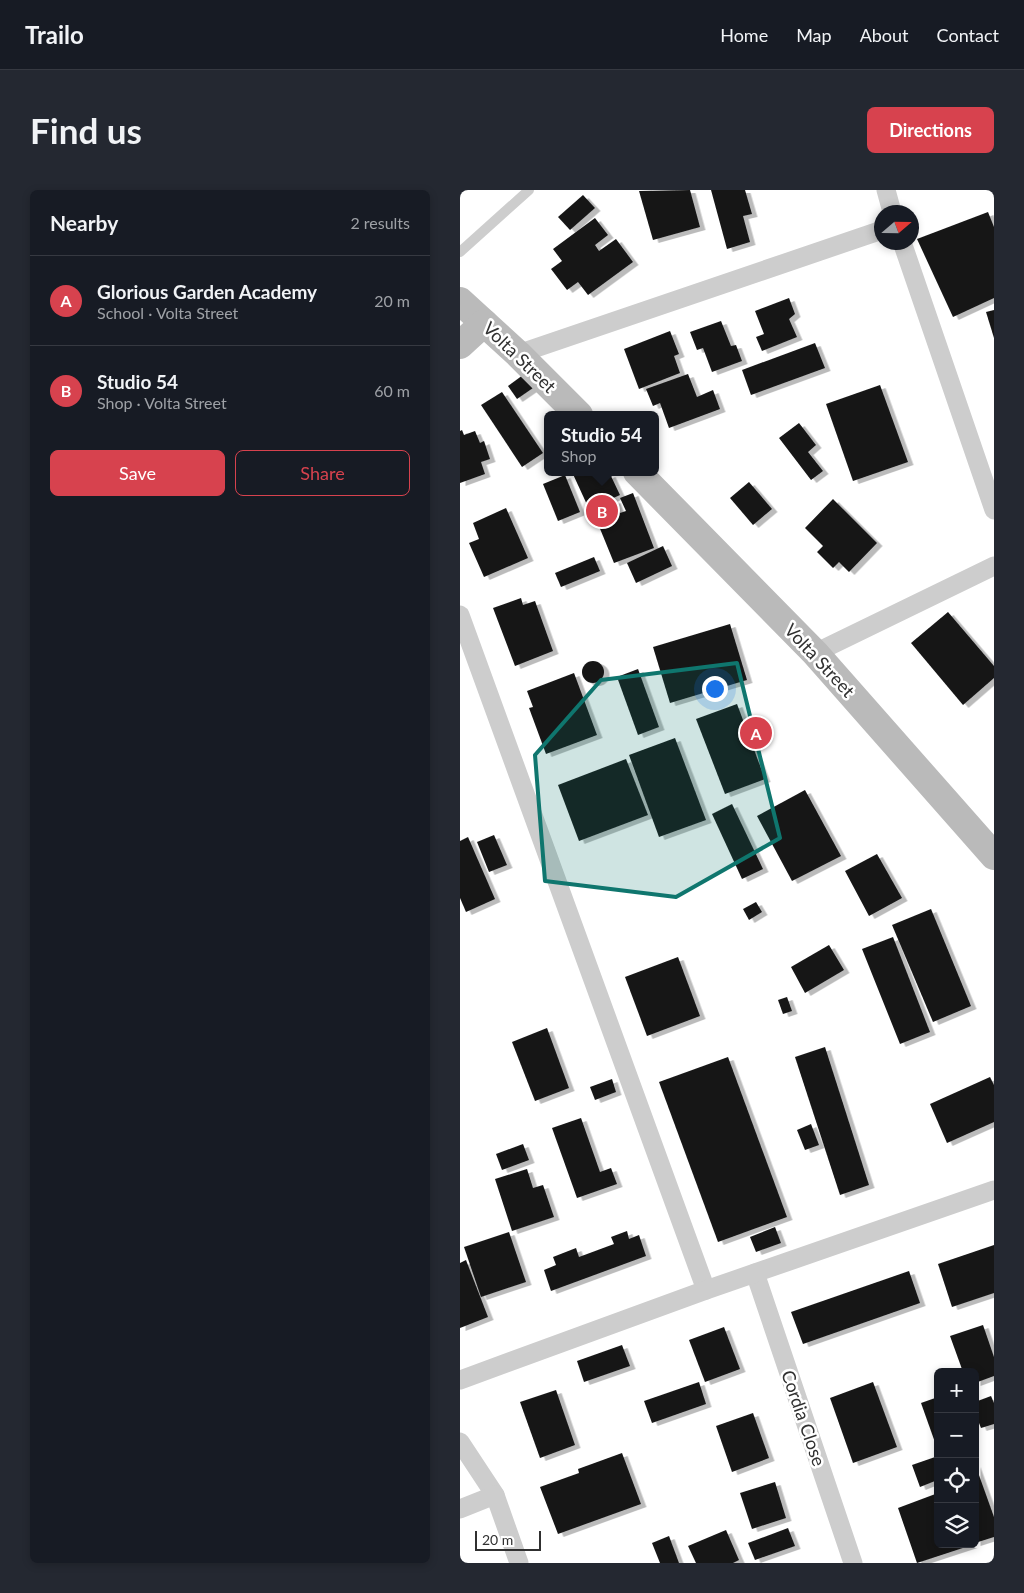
<!DOCTYPE html>
<html lang="en">
<head>
<meta charset="utf-8">
<style>
  body { margin:0; font-family:Lato,sans-serif; background:#242831; color:#f1f3f6 }
  .controls { position:absolute; right:15px; bottom:15px; display:grid; overflow:hidden; border-radius:8px; box-shadow:0 2px 8px #0003 }
  .controls button { width:45px; height:45px; display:grid; place-items:center; padding:0; border:0; border-bottom:1px solid #363941; background:#171b24; color:#f1f3f6; font:25px sans-serif }
  .compass { position:absolute; left:414px; top:15px; width:45px; height:45px; border-radius:50%; background:#171b24; box-shadow:0 2px 8px #0003; rotate:70deg }
  .scale { position:absolute; left:15px; bottom:12px; width:66px; box-sizing:border-box; padding-left:5px; border:2px solid #303030; border-top:0; font-size:14px; line-height:18px; white-space:nowrap; color:#303030; -webkit-text-stroke:4px #fff; paint-order:stroke }
  .you { position:absolute; left:254px; top:498px; width:18px; height:18px; margin:-12px; border:4px solid #fff; border-radius:50%; background:#1a73e8; box-shadow:0 0 0 8px #1a73e833 }
  .badge { display:grid; place-items:center; width:32px; height:32px; border-radius:50%; background:#d7424e; color:#fff; font-size:16px; font-weight:700 }
  .pin { position:absolute; translate:-50% -50%; border:2px solid #fff; box-shadow:0 1px 5px #0006 }
  .popup { position:absolute; left:84px; top:221px; width:115px; height:65px; box-sizing:border-box; display:grid; place-content:center; border-radius:8px; background:#171b24; filter:drop-shadow(0 1px 4px #0005); font-size:16px; white-space:nowrap; color:#9ea1a6 }
  .popup b { font-size:19px; color:#f1f3f6 }
  .popup::after { content:''; position:absolute; left:50%; top:100%; margin-left:-10px; border:10px solid transparent; border-top-color:#171b24 }
  .list { margin:0; padding:0; list-style:none }
  h2 { display:flex; justify-content:space-between; align-items:center; height:65px; margin:0; padding:0 20px; font-size:21px }
  h2 small { font-size:16px; font-weight:400; color:#9ea1a6 }
  .list li { display:grid; grid-template-columns:32px 1fr auto; gap:15px; align-items:center; box-sizing:border-box; height:90px; padding:0 20px; border-top:1px solid #363941 }
  .list b { display:block; font-size:19px; white-space:nowrap }
  .list p { margin:0; font-size:16px; white-space:nowrap; color:#9ea1a6 }
  .list em { font-size:16px; font-style:normal; color:#9ea1a6 }
  .actions { display:flex; gap:10px; padding:15px 20px }
  .actions a { flex:1; padding:11px 0; border:1px solid #d7424e; border-radius:8px; text-align:center; font-size:18px; color:#d7424e }
  .actions .main { background:#d7424e; color:#fff }
  .icon { flex:none; width:28px; height:28px; fill:none; stroke:currentColor; stroke-width:2; stroke-linecap:round; stroke-linejoin:round }
  .map { position:relative; flex:none; width:534px; height:1373px; overflow:hidden; border-radius:8px }
  header { display:flex; align-items:center; gap:30px; box-sizing:border-box; height:70px; padding:0 25px; background:#171b24; border-bottom:1px solid #363941 }
  header strong { font-size:24px }
  nav { display:flex; gap:28px; margin-inline-start:auto; font-size:18px }
  .intro { display:flex; align-items:center; justify-content:space-between; box-sizing:border-box; height:120px; padding:0 30px }
  h1 { margin:0; font-size:35px }
  .button { padding:12px 22px; border-radius:8px; background:#d7424e; color:#fff; font-size:18px; font-weight:700 }
  main { display:flex; gap:30px; padding:0 30px }
  aside { flex:1; background:#171b24; border-radius:8px; box-shadow:0 2px 8px #0003 }
  .map>svg:first-child { display:block }
  .building { fill:#171717; filter:url(#shadow) }
  .lines { fill:none; stroke-linecap:round; stroke-linejoin:round }
  .lane { stroke:#cdcdcd; stroke-width:10 }
  .street { stroke:#cdcdcd; stroke-width:19 }
  .secondary { stroke:#bababa; stroke-width:28 }
  .marked { fill:#0f766e; fill-opacity:0.2; stroke:#0f766e; stroke-width:4; stroke-linejoin:round }
  .labels { text-anchor:middle; dominant-baseline:central; stroke-width:5; stroke-linejoin:round; paint-order:stroke }
  .street-label { font-size:18px; fill:#303030; stroke:#fff }
</style>
</head>
<body>
<header>
<strong>Trailo</strong>
<nav><a>Home</a><a>Map</a><a>About</a><a>Contact</a></nav>
</header>
<div class="intro"><h1>Find us</h1><a class="button">Directions</a></div>
<main>
<aside>
<h2>Nearby<small>2 results</small></h2>
<ul class="list">
<li><span class="badge">A</span><div><b>Glorious Garden Academy</b><p>School · Volta Street</p></div><em>20 m</em></li>
<li><span class="badge">B</span><div><b>Studio 54</b><p>Shop · Volta Street</p></div><em>60 m</em></li>
</ul>
<div class="actions"><a class="main">Save</a><a>Share</a></div>
</aside>
<div class="map">
<svg width="534" height="1373" viewBox="0 0 534 1373">
  <defs>
    <filter id="shadow"><feDropShadow dx="5.5" dy="3" stdDeviation="0" flood-color="#0004"/></filter>
  </defs>
  <rect width="100%" height="100%" fill="#fff"/>
  <!-- building -->
  <g class="building">
    <path d="M230 0 240 37 193 50 179 1Z"/>
    <path d="M251 0H285L292 24 283 26 290 52 267 59Z"/>
    <path d="M123 5 135 18 110 40 98 27Z"/>
    <path d="M528 22 534 37V108L493 127 457 49Z"/>
    <path d="M135 28 148 45 135 55 139 61 156 49 173 72 128 105 118 92 107 100 91 79 102 71 93 59Z"/>
    <path d="M329 108 335 124 329 129 337 147 302 161 296 147 304 144 295 121Z"/>
    <path d="M534 120V148L526 122Z"/>
    <path d="M261 131 271 156 276 155 282 171 252 182 243 158 237 160 230 142Z"/>
    <path d="M210 141 219 164 214 166 220 183 179 199 164 159Z"/>
    <path d="M355 153 365 178 291 205 282 180Z"/>
    <path d="M228 184 237 207 253 200 260 219 209 238 200 213 193 216 186 199Z"/>
    <path d="M63 185 73 198 57 209 48 196Z"/>
    <path d="M420 195 448 272 393 291 366 214Z"/>
    <path d="M42 202 83 263 62 277 21 215Z"/>
    <path d="M339 233 356 255 348 262 363 281 351 290 319 248Z"/>
    <path d="M2 240 4 245 15 241 20 253 24 251 30 269 21 272 25 284 0 293V241Z"/>
    <path d="M112 282H141L144 287 150 284 160 305 129 319Z"/>
    <path d="M105 285 120 322 98 331 83 294Z"/>
    <path d="M289 292 312 319 293 335 270 308Z"/>
    <path d="M173 303 194 358 154 373 132 319 155 310 160 323 166 321 160 308Z"/>
    <path d="M373 309 417 353 389 382 379 372 373 378 357 362 363 356 345 338Z"/>
    <path d="M46 318 68 368 24 387 9 353 19 349 13 333Z"/>
    <path d="M203 356 212 376 176 393 167 373Z"/>
    <path d="M134 367 140 381 101 397 95 383Z"/>
    <path d="M61 408 63 415 75 411 93 461 55 476 33 418Z"/>
    <path d="M488 422 534 476V488L503 515 451 453Z"/>
    <path d="M270 434 287 490 210 513 193 457Z"/>
    <circle cx="133" cy="482" r="11"/>
    <path d="M178 479 199 537 178 545 157 487Z"/>
    <path d="M114 483 137 545 86 564 69 518 73 517 67 501Z"/>
    <path d="M277 514 305 589 265 604 236 529Z"/>
    <path d="M215 548 246 630 199 647 169 565Z"/>
    <path d="M166 569 188 625 119 651 98 595Z"/>
    <path d="M345 600 381 666 332 691 297 626Z"/>
    <path d="M272 614 303 679 282 689 252 624Z"/>
    <path d="M34 645 47 675 29 682 17 652Z"/>
    <path d="M8 647 35 709 6 722 0 708V651Z"/>
    <path d="M417 664 442 708 409 726 385 681Z"/>
    <path d="M296 712 302 722 289 730 283 719Z"/>
    <path d="M471 719 511 816 473 832 432 735Z"/>
    <path d="M433 747 470 842 440 854 402 759Z"/>
    <path d="M369 755 384 780 345 803 331 777Z"/>
    <path d="M218 767 240 826 187 846 165 787Z"/>
    <path d="M327 807 332 821 323 824 318 810Z"/>
    <path d="M87 838 109 898 75 911 52 852Z"/>
    <path d="M365 857 409 995 380 1005 335 867Z"/>
    <path d="M268 867 327 1027 258 1052 199 892Z"/>
    <path d="M530 887 534 895V932L487 953 470 914Z"/>
    <path d="M152 889 156 902 135 910 130 897Z"/>
    <path d="M121 928 140 982 151 978 157 994 117 1008 92 938Z"/>
    <path d="M351 934 359 955 345 960 337 940Z"/>
    <path d="M63 954 69 970 42 980 36 964Z"/>
    <path d="M67 979 73 998 83 995 94 1027 52 1041 35 989Z"/>
    <path d="M315 1037 321 1053 296 1062 290 1047Z"/>
    <path d="M167 1041 169 1049 179 1045 186 1066 91 1101 84 1080 96 1075 93 1067 116 1058 119 1067 154 1054 151 1047Z"/>
    <path d="M49 1042 66 1092 21 1107 4 1057Z"/>
    <path d="M534 1055V1103L492 1117 478 1074Z"/>
    <path d="M6 1070 28 1127 0 1138V1073Z"/>
    <path d="M449 1081 460 1113 343 1154 331 1122Z"/>
    <path d="M523 1135 534 1167V1186L515 1193V1182H503L490 1146Z"/>
    <path d="M264 1137 280 1179 245 1192 229 1150Z"/>
    <path d="M162 1155 170 1176 124 1192 117 1171Z"/>
    <path d="M239 1192 246 1214 192 1233 184 1211Z"/>
    <path d="M413 1192 437 1257 393 1273 370 1208Z"/>
    <path d="M96 1200 115 1255 80 1268 60 1212Z"/>
    <path d="M531 1206 534 1213V1234L521 1238 515 1223V1212Z"/>
    <path d="M478 1207V1258H477L461 1213Z"/>
    <path d="M293 1223 309 1268 272 1282 256 1236Z"/>
    <path d="M162 1263 181 1314 98 1344 80 1297 119 1283 118 1279Z"/>
    <path d="M478 1266V1299L475 1291 460 1297 452 1275Z"/>
    <path d="M515 1274 534 1327V1347L515 1353Z"/>
    <path d="M315 1292 326 1328 292 1339 280 1303Z"/>
    <path d="M478 1303V1354L512 1355 457 1373 438 1318Z"/>
    <path d="M328 1338 335 1356 295 1370 288 1353Z"/>
    <path d="M266 1340 279 1370 273 1373H236L228 1356Z"/>
    <path d="M209 1346 219 1373H200L192 1353Z"/>
  </g>
  <g class="lines">
    <!-- lane -->
    <path class="lane" d="M0 62 69 0"/>
    <!-- street -->
    <g class="street">
      <path d="M426 0 432 22"/>
      <path d="M442 52 534 320"/>
      <path d="M58 164 422 40"/>
      <path d="M0 425 246 1100"/>
      <path d="M355 463 534 376"/>
      <path d="M295 1083 393 1373"/>
      <path d="M0 1190 246 1100 534 1000"/>
      <path d="M0 1252 35 1305 59 1373"/>
      <path d="M0 1319 35 1305"/>
    </g>
    <!-- secondary -->
    <g class="secondary">
      <path d="M0 111 58 164 119 225"/>
      <path d="M0 155 24 133"/>
      <path d="M177 282 355 463 534 666"/>
    </g>
  </g>
  <!-- marked area -->
  <path class="marked" d="M277 473 320 648 216 707 85 691 75 565 141 490Z"/>
  <g class="labels">
    <!-- street labels -->
    <g class="street-label">
      <text transform="translate(60 167) rotate(44)">Volta Street</text>
      <text transform="translate(360 470) rotate(47)">Volta Street</text>
      <text transform="translate(344 1228) rotate(71)">Cordia Close</text>
    </g>
  </g>
</svg>
<div class="controls">
<button>+</button>
<button>−</button>
<button><svg class="icon" aria-label="locate" viewBox="0 0 24 24"><circle cx="12" cy="12" r="6"/><path d="M12 2v4M12 18v4M2 12h4M18 12h4"/></svg></button>
<button><svg class="icon" aria-label="layers" viewBox="0 0 24 24"><path d="M12 4l9 5-9 5-9-5zM3 14l9 5 9-5"/></svg></button>
</div>
<svg class="compass" viewBox="-18 -18 36 36"><path d="M0-13l5 13h-10z" fill="#e53935"/><path d="M0 13l5-13h-10z" fill="#9ea1a6"/></svg>
<div class="scale">20 m</div>
<div class="you"></div>
<div class="pin badge" style="left:296px;top:543px">A</div>
<div class="pin badge" style="left:142px;top:321px">B</div>
<div class="popup"><b>Studio 54</b>Shop</div>
</div>
</main>
</body>
</html>
